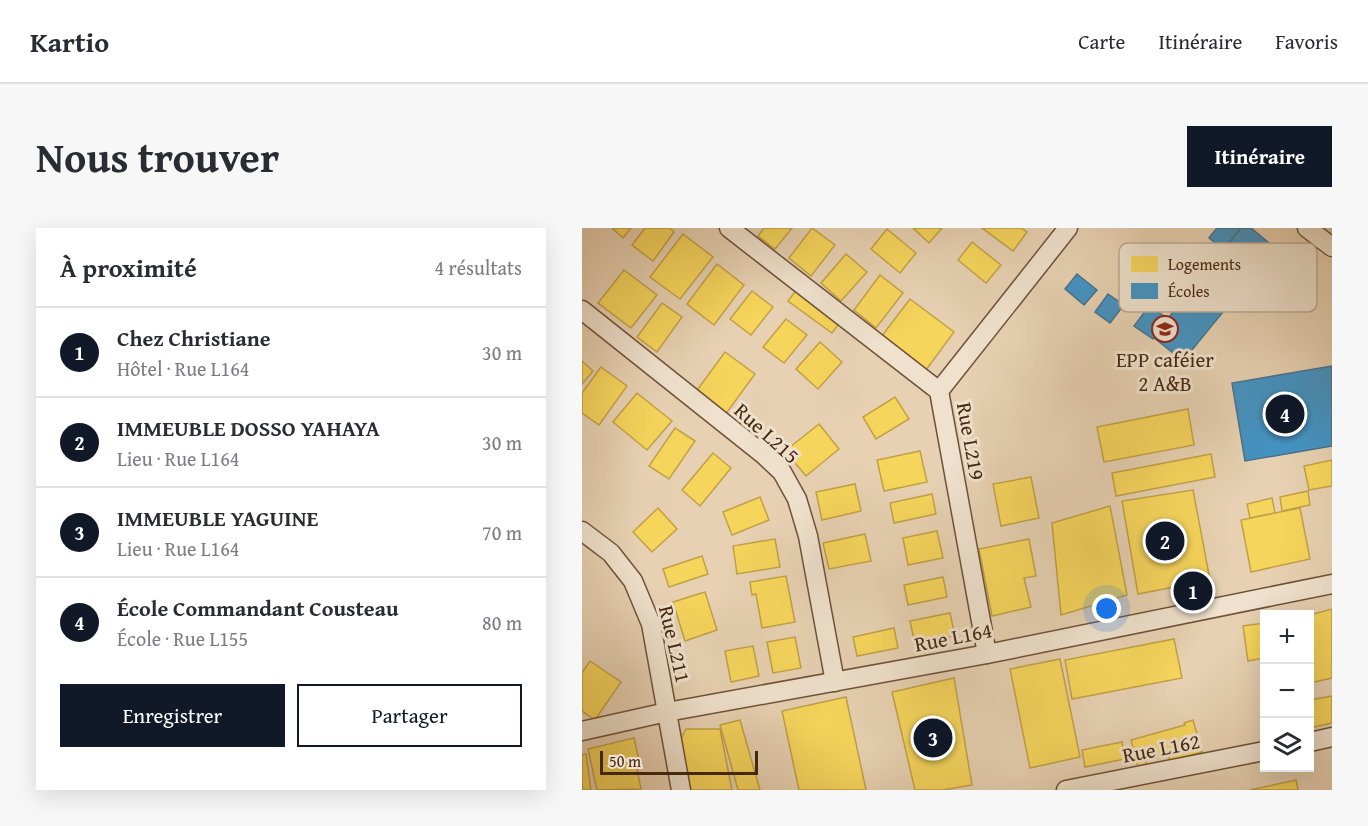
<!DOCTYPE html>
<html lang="fr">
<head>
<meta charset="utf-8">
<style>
  body { margin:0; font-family:"Gentium Book Plus",serif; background:#f7f7f7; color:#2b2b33 }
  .controls { position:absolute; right:18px; bottom:18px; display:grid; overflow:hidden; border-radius:0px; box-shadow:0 6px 24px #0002 }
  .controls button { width:54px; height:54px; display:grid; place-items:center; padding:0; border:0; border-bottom:2px solid #e1e1e2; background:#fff; color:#2b2b33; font:30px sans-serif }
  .scale { position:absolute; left:18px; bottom:15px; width:158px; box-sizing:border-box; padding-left:6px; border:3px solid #462810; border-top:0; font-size:16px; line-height:21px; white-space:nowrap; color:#462810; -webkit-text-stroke:4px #efe1cd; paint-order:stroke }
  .you { position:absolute; left:525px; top:381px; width:21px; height:21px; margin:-15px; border:4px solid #fff; border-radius:50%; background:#1a73e8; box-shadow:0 0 0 9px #1a73e833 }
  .badge { display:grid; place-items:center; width:39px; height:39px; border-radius:50%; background:#111827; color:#fff; font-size:20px; font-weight:700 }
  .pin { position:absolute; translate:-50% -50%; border:3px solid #fff; box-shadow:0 2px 6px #0006 }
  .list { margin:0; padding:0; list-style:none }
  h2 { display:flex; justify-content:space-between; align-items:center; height:78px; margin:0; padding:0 24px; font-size:26px }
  h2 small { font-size:20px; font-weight:400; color:#7c7c81 }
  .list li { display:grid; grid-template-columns:39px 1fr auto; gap:18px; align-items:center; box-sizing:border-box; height:90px; padding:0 24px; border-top:2px solid #e1e1e2 }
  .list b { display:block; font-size:22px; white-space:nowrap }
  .list p { margin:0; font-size:20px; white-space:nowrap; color:#7c7c81 }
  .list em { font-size:20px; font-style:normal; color:#7c7c81 }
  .actions { display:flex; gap:12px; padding:18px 24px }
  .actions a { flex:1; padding:14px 0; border:2px solid #111827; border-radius:0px; text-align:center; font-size:21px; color:#111827 }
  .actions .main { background:#111827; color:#fff }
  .icon { flex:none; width:33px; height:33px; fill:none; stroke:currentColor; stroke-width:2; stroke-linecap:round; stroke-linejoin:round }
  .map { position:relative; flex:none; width:750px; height:562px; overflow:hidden; border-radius:0px }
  header { display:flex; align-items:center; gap:36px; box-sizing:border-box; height:84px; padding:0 30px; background:#fff; border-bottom:2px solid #e1e1e2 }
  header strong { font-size:28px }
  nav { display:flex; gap:33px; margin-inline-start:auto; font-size:21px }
  .intro { display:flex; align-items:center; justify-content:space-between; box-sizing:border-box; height:144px; padding:0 36px }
  h1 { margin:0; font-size:42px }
  .button { padding:15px 27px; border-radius:0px; background:#111827; color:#fff; font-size:21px; font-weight:700 }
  main { display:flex; gap:36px; padding:0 36px }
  aside { flex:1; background:#fff; border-radius:0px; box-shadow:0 6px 24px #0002 }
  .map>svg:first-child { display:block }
  .homes { fill:#f6d55c; stroke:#c1a145; stroke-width:1.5 }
  .schools { fill:#4393c3; stroke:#44738d; stroke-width:1.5 }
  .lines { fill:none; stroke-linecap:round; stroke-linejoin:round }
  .minor-casing { stroke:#6e5238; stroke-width:21 }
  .minor { stroke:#efe1cd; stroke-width:18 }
  .labels { text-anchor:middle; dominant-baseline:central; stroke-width:6; stroke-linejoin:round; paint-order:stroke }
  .poi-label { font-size:21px; fill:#462810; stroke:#efe1cd }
  .street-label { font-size:21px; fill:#462810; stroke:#efe1cd }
  .key { fill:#efe1cd; stroke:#bcaa94; stroke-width:1.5 }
  .key-label { font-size:16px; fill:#462810 }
</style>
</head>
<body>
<header>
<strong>Kartio</strong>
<nav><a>Carte</a><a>Itinéraire</a><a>Favoris</a></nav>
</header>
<div class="intro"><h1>Nous trouver</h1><a class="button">Itinéraire</a></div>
<main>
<aside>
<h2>À proximité<small>4 résultats</small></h2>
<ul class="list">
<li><span class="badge">1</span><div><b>Chez Christiane</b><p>Hôtel · Rue L164</p></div><em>30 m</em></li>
<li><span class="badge">2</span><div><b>IMMEUBLE DOSSO YAHAYA</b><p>Lieu · Rue L164</p></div><em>30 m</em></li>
<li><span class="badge">3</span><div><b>IMMEUBLE YAGUINE</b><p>Lieu · Rue L164</p></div><em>70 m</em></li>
<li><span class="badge">4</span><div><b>École Commandant Cousteau</b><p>École · Rue L155</p></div><em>80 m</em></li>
</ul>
<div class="actions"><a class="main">Enregistrer</a><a>Partager</a></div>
</aside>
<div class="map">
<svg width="750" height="562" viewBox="0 0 750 562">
  <rect width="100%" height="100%" fill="#e7d1b2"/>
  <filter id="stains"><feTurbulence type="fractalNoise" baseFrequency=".00333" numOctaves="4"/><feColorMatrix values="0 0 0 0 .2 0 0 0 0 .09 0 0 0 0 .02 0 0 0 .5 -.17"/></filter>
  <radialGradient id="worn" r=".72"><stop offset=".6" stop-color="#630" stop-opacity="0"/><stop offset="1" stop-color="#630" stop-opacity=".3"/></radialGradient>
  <!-- homes -->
  <g class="homes">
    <path d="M30 0H49L41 10Z"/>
    <path d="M63 0H88L92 4 71 33 50 17Z"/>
    <path d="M182 0H210L193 21 176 8Z"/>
    <path d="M230 0 253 17 229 48 207 30Z"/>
    <path d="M331 0H360L347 15Z"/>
    <path d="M400 0H439L445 4 431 23Z"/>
    <path d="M305 1 334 25 318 45 289 21Z"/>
    <path d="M101 6 131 29 98 71 68 49Z"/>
    <path d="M390 14 419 37 404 55 376 32Z"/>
    <path d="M264 26 285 44 259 73 239 55Z"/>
    <path d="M135 36 162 57 132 97 105 76Z"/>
    <path d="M42 42 75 67 49 100 16 75Z"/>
    <path d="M298 47 321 65 294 100 272 82Z"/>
    <path d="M215 61 259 93 250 105 206 73Z"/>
    <path d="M170 63 191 79 169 107 148 91Z"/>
    <path d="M328 71 372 104 344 142 299 109Z"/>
    <path d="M80 75 100 89 75 124 55 109Z"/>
    <path d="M204 91 225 107 202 135 181 119Z"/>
    <path d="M238 114 260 134 236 161 214 141Z"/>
    <path d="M143 124 173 146 143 187 113 165Z"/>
    <path d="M0 133 11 143 0 156Z"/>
    <path d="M19 139 45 158 17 197 0 185V165Z"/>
    <path d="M55 165 90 193 65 222 31 194Z"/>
    <path d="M313 169 327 191 294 211 281 189Z"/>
    <path d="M606 181 612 217 522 234 515 199Z"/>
    <path d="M237 196 257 221 224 248 203 223Z"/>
    <path d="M93 200 113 213 87 251 67 238Z"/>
    <path d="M338 223 345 254 302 263 295 232Z"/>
    <path d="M131 225 149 240 118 278 100 262Z"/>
    <path d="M629 226 633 249 534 268 530 245Z"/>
    <path d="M750 232V258L727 262 722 238Z"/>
    <path d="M449 249 457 290 419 298 411 256Z"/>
    <path d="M273 256 279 283 240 292 234 264Z"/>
    <path d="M611 262 628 352 556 366 540 273Z"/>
    <path d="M726 263 728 277 700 283 698 269Z"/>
    <path d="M350 266 354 286 312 295 308 275Z"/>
    <path d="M178 269 187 292 150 307 141 284Z"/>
    <path d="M690 270 693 285 668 290 665 276Z"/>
    <path d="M528 278 545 367 479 387 470 295Z"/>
    <path d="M76 280 95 301 70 324 51 304Z"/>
    <path d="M718 280 728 331 669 344 659 292Z"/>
    <path d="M355 303 361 330 326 337 321 310Z"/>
    <path d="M283 306 289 333 247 341 241 315Z"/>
    <path d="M193 311 198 339 155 346 151 318Z"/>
    <path d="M447 311 454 348 442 350 449 379 410 388 397 321Z"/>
    <path d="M120 328 126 346 87 359 81 341Z"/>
    <path d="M204 348 213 394 180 400 174 366 170 367 168 354Z"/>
    <path d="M361 349 365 369 326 377 322 357Z"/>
    <path d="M123 364 135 402 103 413 91 374Z"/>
    <path d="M750 381V450L728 455V387Z"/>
    <path d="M368 385 373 408 333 417 328 393Z"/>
    <path d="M682 395V430L666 433 661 398Z"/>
    <path d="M312 400 316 420 275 428 271 409Z"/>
    <path d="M213 409 219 440 191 445 185 414Z"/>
    <path d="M592 411 600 450 490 471 483 432Z"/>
    <path d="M171 418 177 448 149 454 143 423Z"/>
    <path d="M478 431 498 529 448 540 428 441Z"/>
    <path d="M8 433 39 454 13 492 0 483V445Z"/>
    <path d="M372 450 390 557 361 562H333L310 464Z"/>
    <path d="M750 468V495L728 500V472Z"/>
    <path d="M264 469 284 562H217L200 483Z"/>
    <path d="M158 492 178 562H156L138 497Z"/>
    <path d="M611 492 620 524 588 533 585 525 563 531 565 539 557 542 549 512 603 497 602 495Z"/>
    <path d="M104 501H138L150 562H104L95 518Z"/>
    <path d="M52 510 58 536H54L59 561 15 562 6 521Z"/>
    <path d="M540 514 543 531 503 539 500 522Z"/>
    <path d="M4 526 9 562H0V527Z"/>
    <path d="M714 552 716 562H668Z"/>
  </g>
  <!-- schools -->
  <g class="schools">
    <path d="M635 0H659L642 22 627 10Z"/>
    <path d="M659 0H669L693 20 601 133 571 109Z"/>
    <path d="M495 46 515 62 502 77 483 61Z"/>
    <path d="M526 66 542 77 528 95 513 84Z"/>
    <path d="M567 78 585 90 571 111 552 98Z"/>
    <path d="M750 138V218L663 233 650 155Z"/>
  </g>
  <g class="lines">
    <defs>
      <g id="minor">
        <path d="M147 0 357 163 405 426"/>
        <path d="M725 0 750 19"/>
        <path d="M0 82 182 227 200 244 215 271 226 308 253 454"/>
        <path d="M357 163 486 0"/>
        <path d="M0 303 29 325 51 353 69 396 99 562"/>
        <path d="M0 503 85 484 405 426 750 356"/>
        <path d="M728 514 750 509"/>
        <path d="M484 562 682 523"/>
      </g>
    </defs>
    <!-- minor casing -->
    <use href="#minor" class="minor-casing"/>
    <!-- minor -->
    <use href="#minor" class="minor"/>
  </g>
  <!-- icons -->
  <defs>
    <symbol id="school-ring" viewBox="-11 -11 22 22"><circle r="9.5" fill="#efe1cd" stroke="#8f2418" stroke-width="1.5"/><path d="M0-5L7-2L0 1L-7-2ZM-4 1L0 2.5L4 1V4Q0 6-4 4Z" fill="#8f2418"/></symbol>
  </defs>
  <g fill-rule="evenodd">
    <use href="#school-ring" x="568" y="86" width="30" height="30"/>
  </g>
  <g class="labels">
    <!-- poi labels -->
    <g class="poi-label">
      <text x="583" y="131">EPP caféier<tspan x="583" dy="24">2 A&amp;B</tspan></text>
    </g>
    <!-- street labels -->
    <g class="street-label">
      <text transform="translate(185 205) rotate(42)">Rue L215</text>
      <text transform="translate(389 213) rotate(80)">Rue L219</text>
      <text transform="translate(371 409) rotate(-11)">Rue L164</text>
      <text transform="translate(93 416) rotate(77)">Rue L211</text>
      <text transform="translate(579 520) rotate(-11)">Rue L162</text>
    </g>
  </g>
  <!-- legend -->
  <rect x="537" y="15" width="198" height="69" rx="9" class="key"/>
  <rect x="549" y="28" width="27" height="16" fill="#f6d55c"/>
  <rect x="549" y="55" width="27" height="16" fill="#4393c3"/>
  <g class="key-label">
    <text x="586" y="42">Logements</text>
    <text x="586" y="69">Écoles</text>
  </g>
  <rect width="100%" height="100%" filter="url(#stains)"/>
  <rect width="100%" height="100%" fill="url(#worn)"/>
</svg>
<div class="controls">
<button>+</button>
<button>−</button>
<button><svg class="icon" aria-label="layers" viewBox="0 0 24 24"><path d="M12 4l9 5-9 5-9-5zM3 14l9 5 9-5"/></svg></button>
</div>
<div class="scale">50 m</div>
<div class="you"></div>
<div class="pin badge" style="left:611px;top:363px">1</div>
<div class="pin badge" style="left:583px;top:313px">2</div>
<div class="pin badge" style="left:351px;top:510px">3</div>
<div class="pin badge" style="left:703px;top:186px">4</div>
</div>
</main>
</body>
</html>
